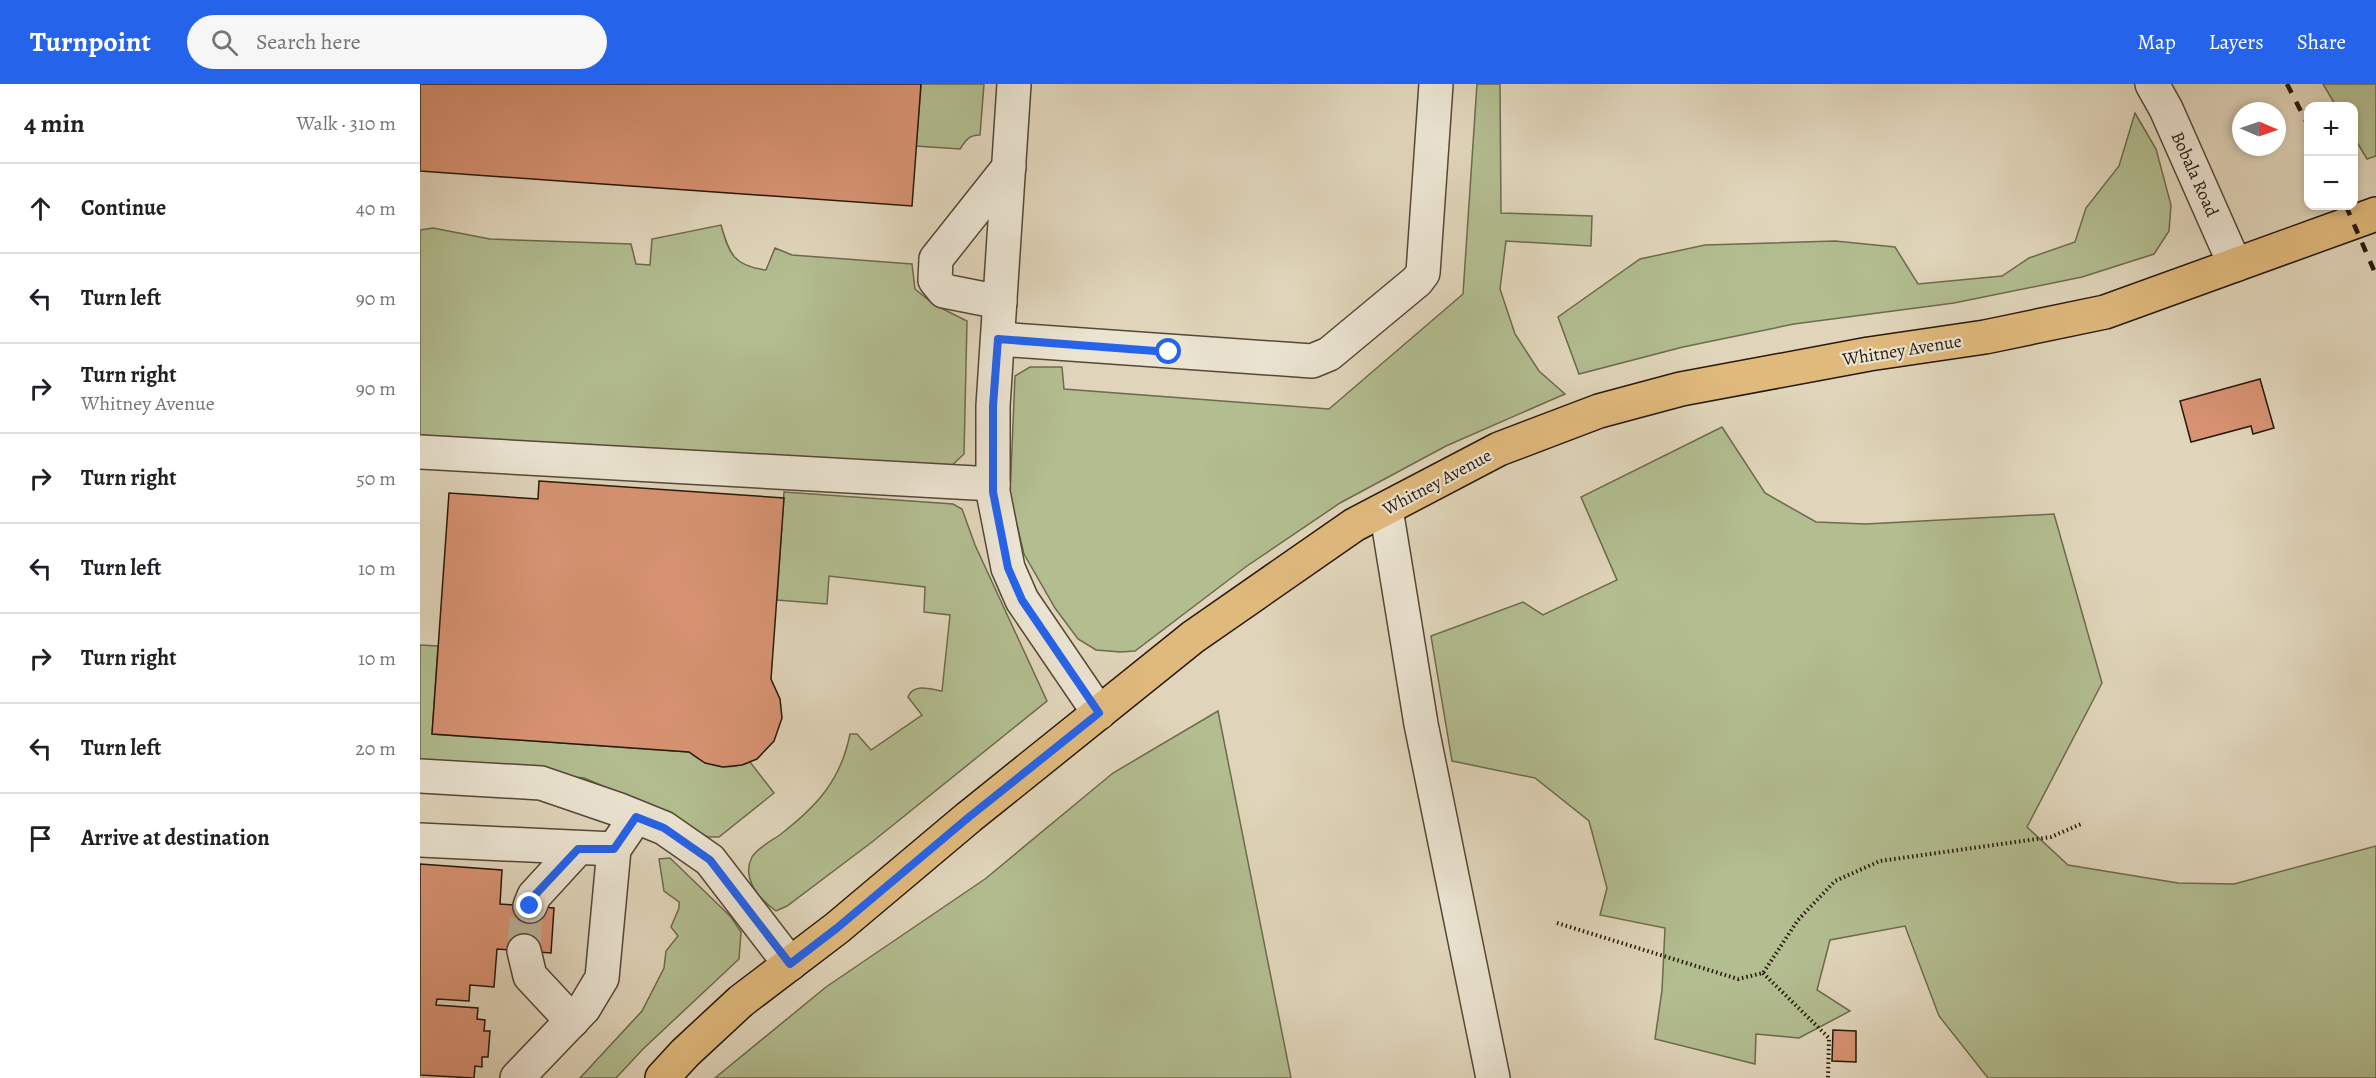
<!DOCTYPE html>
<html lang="en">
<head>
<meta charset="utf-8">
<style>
  body { margin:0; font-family:Alegreya,serif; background:#f6f6f6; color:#202124 }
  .controls { position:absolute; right:18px; top:18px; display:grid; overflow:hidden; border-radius:12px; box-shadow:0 3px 9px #0003 }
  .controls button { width:54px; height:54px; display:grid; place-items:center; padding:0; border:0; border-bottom:2px solid #e0e0e0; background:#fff; color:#202124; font:30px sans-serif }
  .compass { position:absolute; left:1812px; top:18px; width:54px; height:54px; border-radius:50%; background:#fff; box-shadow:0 3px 9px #0003; rotate:92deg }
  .stop { position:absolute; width:18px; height:18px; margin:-14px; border:4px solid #2563eb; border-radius:50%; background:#fff }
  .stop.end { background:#2563eb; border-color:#fff; box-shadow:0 2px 6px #0008 }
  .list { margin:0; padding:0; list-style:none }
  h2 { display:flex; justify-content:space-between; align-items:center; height:78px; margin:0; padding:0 24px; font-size:26px }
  h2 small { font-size:20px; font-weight:400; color:#757577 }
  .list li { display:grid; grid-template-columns:39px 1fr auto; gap:18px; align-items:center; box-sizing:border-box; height:90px; padding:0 24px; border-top:2px solid #e0e0e0 }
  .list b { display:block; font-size:22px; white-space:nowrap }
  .list p { margin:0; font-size:20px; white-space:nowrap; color:#757577 }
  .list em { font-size:20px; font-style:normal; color:#757577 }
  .icon { flex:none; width:33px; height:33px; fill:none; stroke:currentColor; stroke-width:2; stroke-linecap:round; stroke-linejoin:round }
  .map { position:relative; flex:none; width:1956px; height:994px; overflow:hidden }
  header { display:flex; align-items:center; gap:36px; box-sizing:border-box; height:84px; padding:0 30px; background:#2563eb; color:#fff }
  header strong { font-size:28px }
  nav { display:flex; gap:33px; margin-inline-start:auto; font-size:21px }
  .search { width:420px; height:54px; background:#f6f6f6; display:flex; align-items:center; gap:15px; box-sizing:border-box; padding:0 21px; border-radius:33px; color:#757577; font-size:22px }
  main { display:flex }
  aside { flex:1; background:#fff }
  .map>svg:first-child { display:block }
  .green { fill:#b2bd90; stroke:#6d6a4e; stroke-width:1.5 }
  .building { fill:#d89373; stroke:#28180b; stroke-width:1.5 }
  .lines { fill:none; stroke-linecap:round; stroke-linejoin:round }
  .minor-tunnel { stroke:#bbaf97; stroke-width:33; stroke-dasharray:33 16; stroke-linecap:butt }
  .minor-casing { stroke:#564737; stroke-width:36 }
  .major-casing { stroke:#28180b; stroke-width:36 }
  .path { stroke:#28180b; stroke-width:4; stroke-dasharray:1.5 3; stroke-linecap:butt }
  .minor { stroke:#ebe4d2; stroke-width:33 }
  .major { stroke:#e0ba7d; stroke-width:33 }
  .rail { stroke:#28180b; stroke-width:4.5; stroke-dasharray:10 10; stroke-linecap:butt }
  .route { stroke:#2563eb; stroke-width:8 }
  .labels { text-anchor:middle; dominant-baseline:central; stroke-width:4.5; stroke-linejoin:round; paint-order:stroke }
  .street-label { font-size:18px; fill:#28180b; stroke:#ebe4d2 }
</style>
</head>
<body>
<header>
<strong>Turnpoint</strong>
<div class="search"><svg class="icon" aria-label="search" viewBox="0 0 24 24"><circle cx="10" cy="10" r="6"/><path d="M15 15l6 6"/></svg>Search here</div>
<nav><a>Map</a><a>Layers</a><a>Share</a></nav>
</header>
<main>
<aside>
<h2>4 min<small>Walk · 310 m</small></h2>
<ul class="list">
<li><svg class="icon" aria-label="ahead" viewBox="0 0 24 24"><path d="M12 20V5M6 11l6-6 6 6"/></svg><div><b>Continue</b></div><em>40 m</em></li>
<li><svg class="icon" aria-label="left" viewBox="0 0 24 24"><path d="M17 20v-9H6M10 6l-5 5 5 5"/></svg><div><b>Turn left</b></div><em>90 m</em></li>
<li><svg class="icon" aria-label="right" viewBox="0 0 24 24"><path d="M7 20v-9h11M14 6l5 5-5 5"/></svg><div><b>Turn right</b><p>Whitney Avenue</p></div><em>90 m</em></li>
<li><svg class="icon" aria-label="right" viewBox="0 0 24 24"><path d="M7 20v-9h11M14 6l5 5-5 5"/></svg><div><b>Turn right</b></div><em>50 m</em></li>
<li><svg class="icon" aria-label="left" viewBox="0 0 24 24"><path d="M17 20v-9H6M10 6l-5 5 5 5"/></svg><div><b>Turn left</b></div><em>10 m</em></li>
<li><svg class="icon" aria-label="right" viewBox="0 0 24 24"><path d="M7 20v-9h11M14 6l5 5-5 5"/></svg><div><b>Turn right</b></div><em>10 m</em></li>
<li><svg class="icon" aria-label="left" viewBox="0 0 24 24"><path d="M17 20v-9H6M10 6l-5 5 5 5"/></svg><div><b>Turn left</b></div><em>20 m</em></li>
<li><svg class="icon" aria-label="arrive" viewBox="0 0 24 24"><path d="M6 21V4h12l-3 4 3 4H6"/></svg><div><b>Arrive at destination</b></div></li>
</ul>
</aside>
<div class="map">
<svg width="1956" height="994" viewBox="0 0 1956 994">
  <rect width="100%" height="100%" fill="#e0d5ba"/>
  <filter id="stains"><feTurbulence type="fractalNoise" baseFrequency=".00333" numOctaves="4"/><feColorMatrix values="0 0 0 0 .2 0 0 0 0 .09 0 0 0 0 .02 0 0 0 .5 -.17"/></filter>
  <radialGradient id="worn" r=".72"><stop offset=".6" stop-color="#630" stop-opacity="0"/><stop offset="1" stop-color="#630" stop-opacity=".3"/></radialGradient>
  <!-- green -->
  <g class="green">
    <path d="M501 0H564L560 51C549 51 546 56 540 65L496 62Z"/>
    <path d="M1057 0H1080L1081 129 1172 132 1171 162 1086 157 1080 205 1095 250 1119 287 1145 310 1026 362 920 419 827 482 715 567 700 568 676 566 658 555 635 524 604 470 590 412 595 292 610 283H642L644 305 909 325 1043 210Z"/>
    <path d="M1903 0H1956V72L1947 75 1934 53V22H1916Z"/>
    <path d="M1715 29 1736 65 1751 121 1749 147 1734 170 1662 193 1534 219 1374 240 1263 263 1159 290 1138 233 1220 175 1285 161 1415 157 1475 163 1498 200 1582 192 1609 174 1655 158 1666 124 1699 82Z"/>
    <path d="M301 141C309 170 314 182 346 186L355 164 372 171 492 180 495 205 515 221 547 237 544 370 529 384 512 385 0 351V146L13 144 70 155 211 160 216 180 230 181 232 155Z"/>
    <path d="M1302 343 1345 409 1396 438 1446 440 1634 430 1682 599 1607 743 1648 781 1758 799 1814 800 1956 762V994H1568L1519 932 1485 842 1410 856 1397 906 1430 927 1379 954 1336 950 1335 980 1235 955 1242 906 1245 844 1180 831 1187 804 1169 737 1115 694 1032 677 1011 552 1103 518 1123 531 1197 496 1161 413Z"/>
    <path d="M364 408 533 420 542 425 555 461 627 617 452 758 367 822 356 827C339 815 321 794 332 773 337 764 353 756 361 750 397 722 421 696 430 650H437L451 666 502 631 488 613C493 599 510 605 522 607L530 531 504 528 505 503 409 492 407 520 357 516Z"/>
    <path d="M0 561 18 562 12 650 269 668C287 683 307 687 330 678L354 709 299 753H288L228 721 164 694 8 679 0 676Z"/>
    <path d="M798 627 871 994H295L406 903 565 795 693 689Z"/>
    <path d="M250 774 311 833 321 848 319 875 223 965 196 994H160L222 927 244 884 246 867 258 852 251 843 259 824V818L244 807 239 775Z"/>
  </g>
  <!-- building -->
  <g class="building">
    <path d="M0 0H501L492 122 0 87Z"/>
    <path d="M1840 295 1854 344 1833 350 1831 342 1771 358 1760 317Z"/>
    <path d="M119 397 364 414 351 595 360 615 362 634 354 657 337 675 322 681 303 683 285 679 269 668 12 650 29 409 118 415Z"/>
    <path d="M0 780 82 786 80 820 134 824 131 869 77 865 74 903 50 901 49 917 17 915 16 921 58 924 57 935 65 936 64 947H70L68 973H62V983L55 982 54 994 0 991Z"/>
    <path d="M1413 946 1436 947V978L1412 977Z"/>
  </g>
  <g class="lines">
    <!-- minor-tunnel -->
    <path class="minor-tunnel" d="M104 867 106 833 110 822"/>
    <defs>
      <g id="minor">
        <path d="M594 0 573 322V408L588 484 602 516 679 629"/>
        <path d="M1732 0 1746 25 1815 181"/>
        <path d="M580 218 524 207 515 196 516 175 589 83"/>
        <path d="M578 255 892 277 909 270 997 197 1003 189 1016 0"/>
        <path d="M0 368 573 400"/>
        <path d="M966 425 1001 640 1073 994"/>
        <path d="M0 692 121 699 197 725 244 744 290 776 370 880"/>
        <path d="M0 756 194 765"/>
        <path d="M110 822 114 812 158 764"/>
        <path d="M104 867 110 892 152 937"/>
        <path d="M97 994 164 924 182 894 194 765 216 733"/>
      </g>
      <path id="major" d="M242 994 265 969 321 917 417 844 549 733 773 553 934 441 1079 365 1179 327 1261 305 1449 270 1565 253 1685 228 1956 130"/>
    </defs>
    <!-- minor casing -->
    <use href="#minor" class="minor-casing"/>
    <!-- major casing -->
    <use href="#major" class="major-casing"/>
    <!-- path -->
    <g class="path">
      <path d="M1137 839 1318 895 1343 889 1378 836 1415 797 1460 777 1631 753 1661 740"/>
      <path d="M1343 889 1409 954 1408 994"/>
    </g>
    <!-- minor -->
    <use href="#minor" class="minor"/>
    <!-- major -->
    <use href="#major" class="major"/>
    <!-- rail -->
    <g class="rail">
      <path d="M1867 0 1888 41"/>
      <path d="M1926 122 1956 191"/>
    </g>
  </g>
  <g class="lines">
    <!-- route -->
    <path class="route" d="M110 822 114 812 158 765H194L216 733 244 744 290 776 370 880 417 844 549 733 679 629 602 516 588 484 573 408V322L578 255 749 268"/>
  </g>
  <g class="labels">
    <!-- street labels -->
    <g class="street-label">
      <text transform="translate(1775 90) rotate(66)">Bobala Road</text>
      <text transform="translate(1482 266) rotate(-9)">Whitney Avenue</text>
      <text transform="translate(1017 398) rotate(-28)">Whitney Avenue</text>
    </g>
  </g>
  <rect width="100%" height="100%" filter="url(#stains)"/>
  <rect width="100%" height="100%" fill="url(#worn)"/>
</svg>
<div class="controls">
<button>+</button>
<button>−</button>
</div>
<svg class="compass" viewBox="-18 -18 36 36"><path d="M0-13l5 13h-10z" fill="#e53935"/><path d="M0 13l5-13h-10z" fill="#757577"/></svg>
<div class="stop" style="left:749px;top:268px"></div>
<div class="stop end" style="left:110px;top:822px"></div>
</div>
</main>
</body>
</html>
